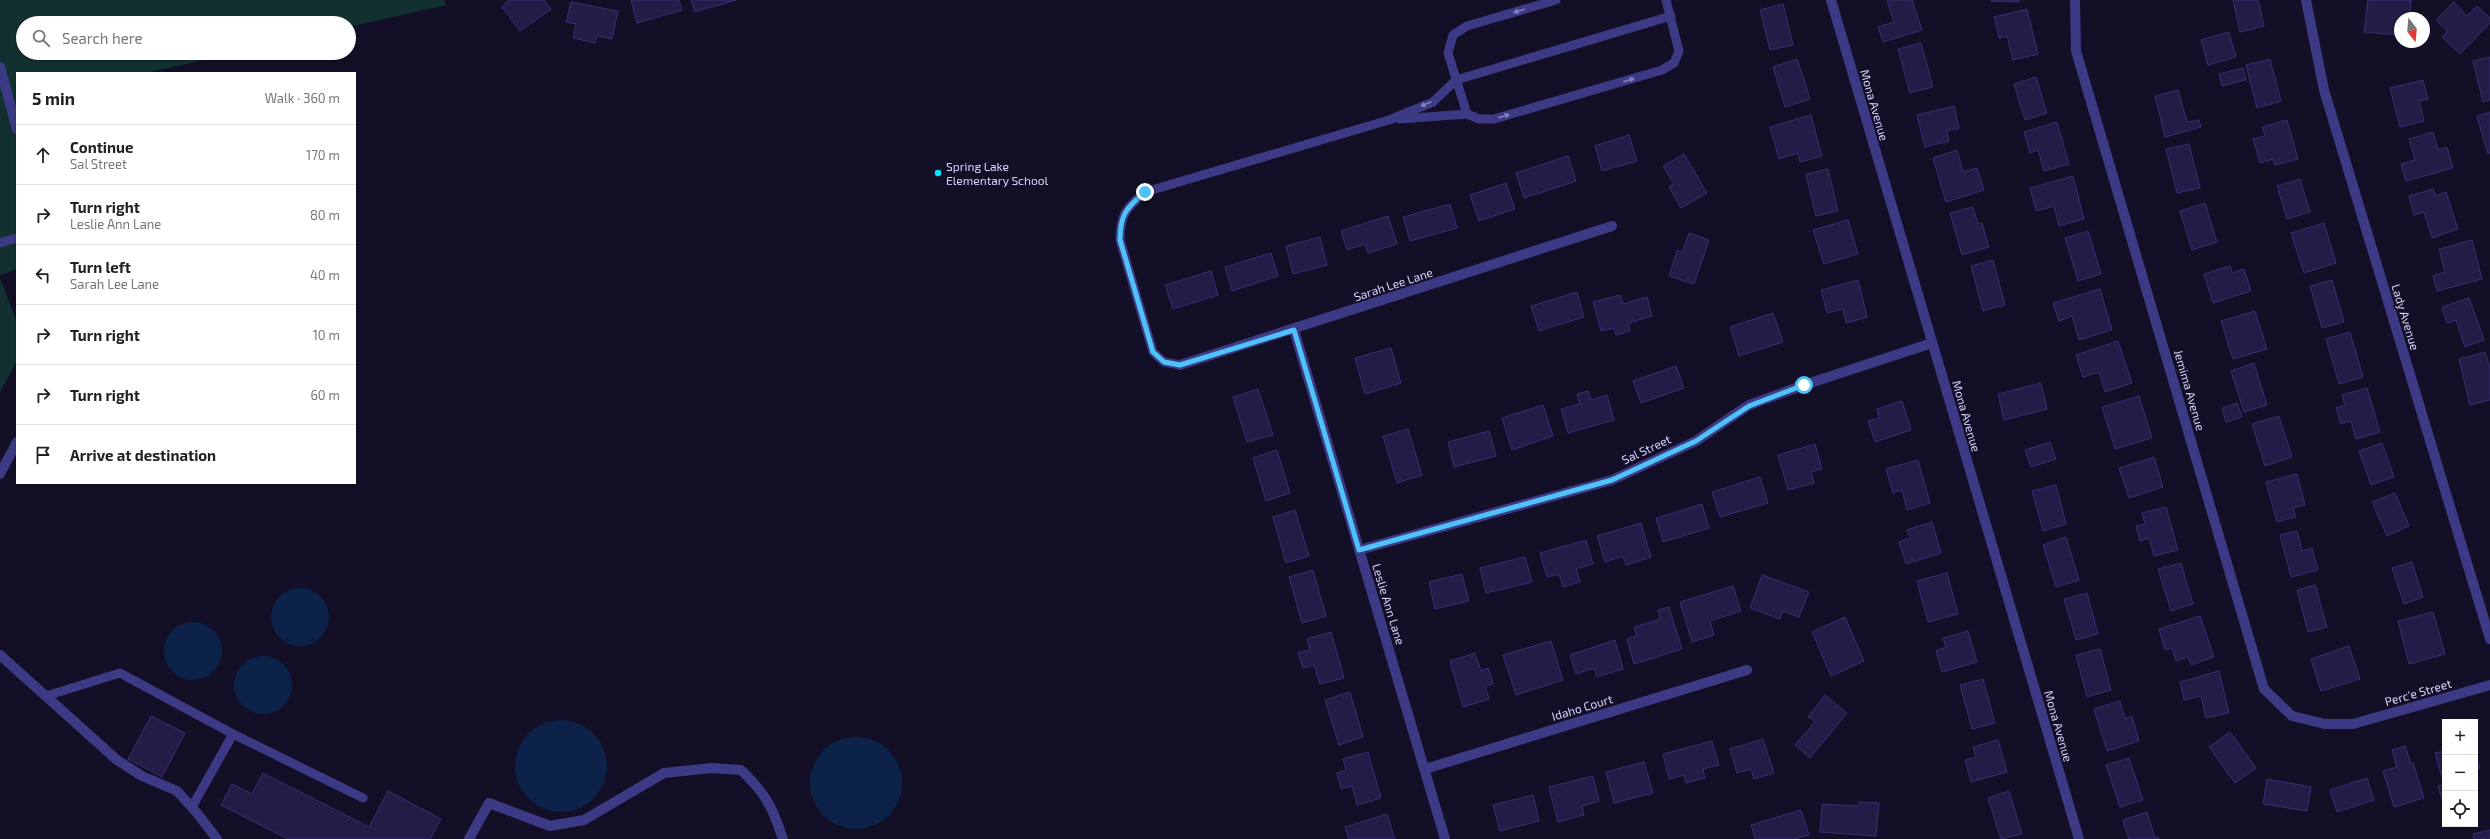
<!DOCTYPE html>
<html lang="en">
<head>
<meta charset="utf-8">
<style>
  body { margin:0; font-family:"Exo 2",sans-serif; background:#f6f6f6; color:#222 }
  .controls { position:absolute; right:12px; bottom:12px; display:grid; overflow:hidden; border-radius:0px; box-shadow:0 1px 3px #0004 }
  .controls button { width:36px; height:36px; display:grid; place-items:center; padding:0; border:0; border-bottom:1px solid #e0e0e0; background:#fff; color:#222; font:20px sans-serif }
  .compass { position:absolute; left:2394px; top:12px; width:36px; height:36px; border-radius:50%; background:#fff; box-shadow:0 1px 3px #0004; rotate:164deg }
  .stop { position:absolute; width:12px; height:12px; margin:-9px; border:3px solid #4fc3f7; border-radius:50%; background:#fff }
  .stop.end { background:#4fc3f7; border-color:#fff; box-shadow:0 1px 4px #0008 }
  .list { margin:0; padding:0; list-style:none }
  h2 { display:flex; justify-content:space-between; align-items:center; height:52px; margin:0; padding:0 16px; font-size:17px }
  h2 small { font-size:13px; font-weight:400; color:#767676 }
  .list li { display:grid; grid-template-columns:26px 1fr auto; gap:12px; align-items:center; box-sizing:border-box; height:60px; padding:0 16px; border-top:1px solid #e0e0e0 }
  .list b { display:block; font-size:15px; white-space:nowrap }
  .list p { margin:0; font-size:13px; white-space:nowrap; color:#767676 }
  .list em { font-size:13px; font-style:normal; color:#767676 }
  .icon { flex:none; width:22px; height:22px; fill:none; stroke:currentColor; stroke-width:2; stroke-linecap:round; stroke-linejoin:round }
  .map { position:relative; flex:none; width:2490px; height:839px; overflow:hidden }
  .search { position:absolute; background:#fff; box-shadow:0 1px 3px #0004; left:16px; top:16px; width:340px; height:44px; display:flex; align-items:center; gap:10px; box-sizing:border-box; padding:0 14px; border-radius:22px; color:#767676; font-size:15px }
  .panel { position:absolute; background:#fff; box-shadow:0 1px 3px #0004; left:16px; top:72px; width:340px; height:412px; border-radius:0px }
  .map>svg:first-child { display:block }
  .green { fill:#12302f }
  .water { fill:#0c2248 }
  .building { fill:#241b47; stroke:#3b2d73 }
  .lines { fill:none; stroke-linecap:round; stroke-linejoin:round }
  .lane { stroke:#3d3a85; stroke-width:9 }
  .street { stroke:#3d3a85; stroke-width:10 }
  .oneway { fill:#837fbc }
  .route { stroke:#4fc3f7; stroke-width:5 }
  .poi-dot { fill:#00e5ff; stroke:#130f26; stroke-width:1.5 }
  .labels { text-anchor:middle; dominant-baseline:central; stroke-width:4; stroke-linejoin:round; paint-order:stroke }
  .street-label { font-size:12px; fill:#d9d4ff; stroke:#130f26 }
  .poi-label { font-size:12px; fill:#d9d4ff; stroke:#130f26; text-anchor:start }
</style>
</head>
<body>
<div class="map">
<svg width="2490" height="839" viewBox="0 0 2490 839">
  <rect width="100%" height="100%" fill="#130f26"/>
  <!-- green -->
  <g class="green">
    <path d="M0 0H444L446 5 349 27V23H23V53H234L147 73H17V269L0 275Z"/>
    <path d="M0 278 17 322V361L0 392Z"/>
  </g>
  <!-- water -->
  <g class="water">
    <circle cx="300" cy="617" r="29"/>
    <circle cx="193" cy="651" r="29"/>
    <circle cx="263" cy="685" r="29"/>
    <circle cx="561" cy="766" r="46"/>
    <circle cx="856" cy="783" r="46"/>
  </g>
  <!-- building -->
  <g class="building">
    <path d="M509 0H544L551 9 520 31 502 7Z"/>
    <path d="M631 0H679L682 10 637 23Z"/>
    <path d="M691 0H736L695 12Z"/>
    <path d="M1887 0H1912L1922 30 1883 42 1878 27 1894 22Z"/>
    <path d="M1991 0H2019V2L1991 1Z"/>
    <path d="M2233 0H2258L2264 26 2240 32Z"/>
    <path d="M2368 0H2411L2410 18H2400V35L2364 32Z"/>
    <path d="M571 2 618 11 612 39 597 36 595 43 573 38 576 24 566 22Z"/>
    <path d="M2454 2 2467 16 2477 6 2490 18V23L2460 54 2442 37 2448 31 2436 20Z"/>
    <path d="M1783 4 1793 45 1770 50 1760 10Z"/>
    <path d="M2027 9 2038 54 2013 60 2007 36 1999 38 1994 17Z"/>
    <path d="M2229 32 2236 57 2208 65 2201 40Z"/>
    <path d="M1921 43 1933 87 1910 93 1898 49Z"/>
    <path d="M2490 57V100L2483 102 2473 61Z"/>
    <path d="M1797 59 1810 99 1785 107 1773 67Z"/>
    <path d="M2270 59 2281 101 2257 108 2246 65Z"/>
    <path d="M2243 68 2246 80 2222 86 2219 74Z"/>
    <path d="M2036 77 2047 113 2025 120 2014 84Z"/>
    <path d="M2423 80 2428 99 2419 101 2424 121 2400 127 2390 88Z"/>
    <path d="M2178 90 2187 122 2199 120 2201 127 2165 137 2155 96Z"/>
    <path d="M1954 106 1959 128 1947 131 1949 141 1925 147 1917 115Z"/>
    <path d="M2490 112V153L2488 154 2477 116Z"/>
    <path d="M1811 115 1822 156 1800 162 1798 153 1779 159 1770 127Z"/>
    <path d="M2287 120 2298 159 2275 165 2273 159 2260 163 2253 139 2265 136 2262 127Z"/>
    <path d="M2057 122 2069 164 2044 171 2038 150 2030 153 2024 132Z"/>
    <path d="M2433 132 2438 150 2447 147 2453 168 2406 181 2401 164 2415 160 2409 139Z"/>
    <path d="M1629 135 1637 161 1602 171 1595 146Z"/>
    <path d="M2189 144 2200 188 2177 193 2166 149Z"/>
    <path d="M1957 150 1963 172 1977 168 1984 190 1946 202 1933 158Z"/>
    <path d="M1684 154 1707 193 1681 208 1669 187 1674 184 1663 166Z"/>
    <path d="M1568 156 1576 181 1524 198 1516 173Z"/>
    <path d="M1828 169 1838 211 1816 216 1806 174Z"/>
    <path d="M2073 176 2084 219 2059 226 2054 206 2036 211 2030 188Z"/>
    <path d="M2300 179 2310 212 2287 219 2277 186Z"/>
    <path d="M1506 183 1515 209 1479 221 1470 195Z"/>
    <path d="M2433 189 2436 196 2446 192 2458 229 2432 238 2424 212 2414 215 2409 196Z"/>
    <path d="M2205 203 2217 242 2192 250 2180 211Z"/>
    <path d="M1450 204 1457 228 1410 241 1403 217Z"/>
    <path d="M1973 207 1978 224 1982 223 1989 247 1962 255 1950 213Z"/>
    <path d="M1388 216 1397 244 1368 253 1365 244 1347 250 1341 231Z"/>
    <path d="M1848 220 1858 254 1824 264 1813 230Z"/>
    <path d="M2324 223 2336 263 2304 273 2291 233Z"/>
    <path d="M2088 231 2101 274 2078 281 2065 238Z"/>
    <path d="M1689 233 1709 240 1694 284 1669 276 1677 251 1683 252Z"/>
    <path d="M1320 237 1327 265 1293 274 1286 246Z"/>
    <path d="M2472 240 2482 279 2437 291 2433 276 2445 272 2439 249Z"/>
    <path d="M1271 253 1278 276 1232 291 1225 267Z"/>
    <path d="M1993 260 2005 305 1983 311 1971 266Z"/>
    <path d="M2230 266 2232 273 2244 269 2251 291 2213 303 2204 274Z"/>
    <path d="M1211 271 1218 295 1173 309 1165 285Z"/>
    <path d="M1858 280 1867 317 1846 323 1843 309 1827 313 1821 290Z"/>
    <path d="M2332 280 2344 322 2322 328 2310 286Z"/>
    <path d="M2100 289 2112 330 2079 340 2072 316 2059 321 2053 303Z"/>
    <path d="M1577 292 1584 317 1539 331 1531 306Z"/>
    <path d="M1620 295 1623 304 1647 297 1652 316 1628 323 1630 331 1616 335 1614 328 1601 331 1593 302Z"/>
    <path d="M2469 298 2484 340 2465 347 2456 320 2447 323 2442 307Z"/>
    <path d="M2255 311 2267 349 2233 359 2221 321Z"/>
    <path d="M1773 313 1783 342 1739 356 1730 327Z"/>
    <path d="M2350 332 2363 377 2339 384 2326 339Z"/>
    <path d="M2118 341 2132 383 2105 392 2099 372 2083 377 2076 355Z"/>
    <path d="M1391 348 1401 383 1365 394 1355 358Z"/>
    <path d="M2485 352 2490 369V400L2470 405 2459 359Z"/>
    <path d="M2254 363 2267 405 2244 412 2231 371Z"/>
    <path d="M1676 366 1684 388 1641 403 1633 381Z"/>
    <path d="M2041 383 2047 409 2004 420 1998 394Z"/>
    <path d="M2367 388 2380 432 2356 439 2351 421 2341 424 2336 408 2345 405 2342 395Z"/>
    <path d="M1258 389 1273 435 1247 442 1233 397Z"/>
    <path d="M1588 391 1591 400 1607 395 1614 420 1568 433 1561 409 1580 404 1577 394Z"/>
    <path d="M2139 396 2152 438 2115 449 2102 407Z"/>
    <path d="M1902 401 1911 430 1875 442 1868 421 1879 418 1877 409Z"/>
    <path d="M2237 403 2242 417 2226 422 2222 408Z"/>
    <path d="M1543 405 1553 436 1512 450 1502 418Z"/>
    <path d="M2279 416 2292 457 2265 466 2252 424Z"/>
    <path d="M1408 429 1422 475 1397 483 1383 436Z"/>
    <path d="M1489 431 1496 456 1454 467 1448 442Z"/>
    <path d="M2050 442 2056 459 2031 467 2025 450Z"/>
    <path d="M2382 443 2394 477 2371 485 2359 451Z"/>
    <path d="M1815 444 1822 469 1811 472 1814 483 1788 490 1778 455Z"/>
    <path d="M1277 450 1290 493 1266 501 1253 458Z"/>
    <path d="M2154 457 2163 487 2129 498 2119 468Z"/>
    <path d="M1918 460 1930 503 1907 510 1902 490 1893 493 1886 469Z"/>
    <path d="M2297 474 2305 505 2293 508 2296 517 2277 522 2266 482Z"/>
    <path d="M1760 477 1768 503 1720 517 1712 492Z"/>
    <path d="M2056 485 2066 524 2043 531 2032 491Z"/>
    <path d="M2395 493 2409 526 2387 536 2372 502Z"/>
    <path d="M1702 504 1709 528 1663 542 1656 518Z"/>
    <path d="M2166 507 2178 550 2154 556 2149 538 2140 541 2136 526 2145 524 2142 513Z"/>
    <path d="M1295 510 1309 556 1286 563 1273 517Z"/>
    <path d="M1932 522 1941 553 1906 564 1899 542 1910 538 1907 530Z"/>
    <path d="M1641 523 1651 557 1626 565 1623 556 1605 562 1597 536Z"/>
    <path d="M2297 531 2302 551 2312 548 2318 570 2291 577 2280 535Z"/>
    <path d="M2066 537 2079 580 2056 587 2043 545Z"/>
    <path d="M1586 540 1593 564 1576 569 1580 582 1563 587 1559 574 1547 577 1540 553Z"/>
    <path d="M1525 557 1532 582 1486 593 1480 568Z"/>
    <path d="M2412 562 2423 597 2404 604 2392 568Z"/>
    <path d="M2181 563 2193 604 2171 611 2158 569Z"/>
    <path d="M1313 570 1326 616 1302 623 1289 577Z"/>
    <path d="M1947 573 1958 614 1928 622 1917 581Z"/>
    <path d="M1462 574 1469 601 1435 609 1429 582Z"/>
    <path d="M1762 575 1809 592 1799 617 1783 611 1780 619 1750 608Z"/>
    <path d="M2315 585 2327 627 2308 632 2297 590Z"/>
    <path d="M1733 586 1741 611 1710 621 1714 635 1692 642 1680 602Z"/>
    <path d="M2087 593 2098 634 2076 640 2064 599Z"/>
    <path d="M1669 607 1682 649 1634 664 1627 639 1637 636 1634 627 1660 619 1658 610Z"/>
    <path d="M2433 612 2445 654 2409 664 2398 621Z"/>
    <path d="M2200 616 2214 657 2191 665 2188 657 2176 661 2172 648 2165 650 2159 629Z"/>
    <path d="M1845 617 1864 661 1831 676 1812 632Z"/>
    <path d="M1968 631 1977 662 1942 672 1936 651 1946 647 1943 638Z"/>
    <path d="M1331 632 1344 678 1320 684 1314 665 1303 668 1298 653 1310 650 1307 639Z"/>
    <path d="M1615 640 1623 669 1597 677 1594 668 1576 674 1570 655Z"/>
    <path d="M1551 641 1563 680 1516 695 1503 655Z"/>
    <path d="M2349 646 2360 679 2321 691 2311 659Z"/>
    <path d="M2100 649 2111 690 2087 697 2076 655Z"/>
    <path d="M1475 653 1481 671 1488 668 1493 684 1485 686 1489 699 1463 707 1450 661Z"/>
    <path d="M2219 671 2229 713 2206 718 2201 696 2184 700 2180 682Z"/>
    <path d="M1983 679 1995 723 1972 729 1960 685Z"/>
    <path d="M1350 692 1363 737 1339 745 1325 700Z"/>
    <path d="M1825 695 1847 713 1810 758 1795 745 1815 722 1808 717Z"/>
    <path d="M2120 701 2125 719 2132 716 2139 741 2107 751 2094 709Z"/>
    <path d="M151 716 185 733 162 777 128 759Z"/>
    <path d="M2230 732 2256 768 2235 783 2209 747Z"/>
    <path d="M1763 739 1774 773 1754 779 1751 769 1737 773 1730 749Z"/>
    <path d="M1998 740 2007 772 1971 782 1965 760 1976 757 1973 747Z"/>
    <path d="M1712 741 1719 765 1703 769 1705 778 1686 783 1684 775 1669 779 1663 754Z"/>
    <path d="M2405 746 2411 764 2413 763 2424 798 2394 807 2383 771 2397 767 2392 750Z"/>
    <path d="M2445 751V777L2442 778 2435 753Z"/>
    <path d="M2475 751 2480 768 2475 770Z"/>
    <path d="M1368 752 1381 798 1357 805 1352 786 1341 789 1337 773 1346 770 1343 759Z"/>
    <path d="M2129 758 2143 800 2120 807 2106 765Z"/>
    <path d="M1644 762 1653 793 1614 803 1606 772Z"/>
    <path d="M263 773 369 827 388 791 441 819 430 839H288L221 805 232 784 252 794Z"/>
    <path d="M1593 776 1599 801 1582 806 1584 815 1558 822 1549 787Z"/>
    <path d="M2367 778 2374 800 2337 812 2330 790Z"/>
    <path d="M2267 779 2311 787 2307 811 2263 804Z"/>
    <path d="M2445 784V810L2438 786Z"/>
    <path d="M2009 791 2022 834 2001 839 1988 798Z"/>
    <path d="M1533 795 1539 821 1500 831 1493 805Z"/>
    <path d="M1859 802 1879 803 1876 836 1820 832 1822 804 1859 806Z"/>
    <path d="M1801 810 1809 835 1794 839H1755L1751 825Z"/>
    <path d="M2147 812 2155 838 2159 837V839H2129L2123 820Z"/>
    <path d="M1387 814 1395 839H1349L1345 827Z"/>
    <path d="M2490 830V839H2474L2473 834Z"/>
  </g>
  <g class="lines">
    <!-- lane -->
    <g class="lane">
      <path d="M1467 114 1448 53 1453 35 1467 26 1556 0"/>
      <path d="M1399 119 1467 114 1479 119H1494L1662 70 1674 63 1679 51 1666 0"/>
      <path d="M0 243 17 238"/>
      <path d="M1180 365 1164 362 1153 352 1120 240C1120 215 1126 208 1145 192L1389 120 1433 102 1456 80 1671 16"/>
      <path d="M46 696 120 673 233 734 192 807"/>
      <path d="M233 734 363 798"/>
    </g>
    <!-- street -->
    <g class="street">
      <path d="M1831 0 2079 839"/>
      <path d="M2075 0 2076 51 2264 689 2292 716 2325 724H2353L2490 685"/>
      <path d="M2306 0 2324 90 2490 639"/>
      <path d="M0 67 17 129"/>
      <path d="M1294 330 1445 839"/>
      <path d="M1180 365 1612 226"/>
      <path d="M0 474 17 442"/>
      <path d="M1359 550 1612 480 1696 441 1749 405 1804 385 1932 343"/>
      <path d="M0 655 117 760 142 776 177 791 197 813 217 839"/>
      <path d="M1425 769 1747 670"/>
      <path d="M469 839 489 803 550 826 584 820 664 773 712 768 741 770C766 794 772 806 783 839"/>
    </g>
  </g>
  <!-- one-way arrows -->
  <defs><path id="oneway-solid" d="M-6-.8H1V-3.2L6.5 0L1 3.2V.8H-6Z"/></defs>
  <g class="oneway">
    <use href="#oneway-solid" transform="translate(1519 11) rotate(164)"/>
    <use href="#oneway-solid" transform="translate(1629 80) rotate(-16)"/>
    <use href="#oneway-solid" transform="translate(1426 104) rotate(158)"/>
    <use href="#oneway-solid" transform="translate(1504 116) rotate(-16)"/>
  </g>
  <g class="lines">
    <!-- route -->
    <path class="route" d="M1145 192C1126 208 1120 215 1120 240L1153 352 1164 362 1180 365 1294 330 1359 550 1612 480 1696 441 1749 406 1804 385"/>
  </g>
  <!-- markers -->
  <circle class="poi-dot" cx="938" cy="173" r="4"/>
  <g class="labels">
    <!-- street labels -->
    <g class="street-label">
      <text transform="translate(1875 105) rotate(74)">Mona Avenue</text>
      <text transform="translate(1393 284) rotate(-18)">Sarah Lee Lane</text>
      <text transform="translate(2406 317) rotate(73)">Lady Avenue</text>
      <text transform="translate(2190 390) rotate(74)">Jemima Avenue</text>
      <text transform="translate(1967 416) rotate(74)">Mona Avenue</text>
      <text transform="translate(1646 449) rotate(-25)">Sal Street</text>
      <text transform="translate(1389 604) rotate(73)">Leslie Ann Lane</text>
      <text transform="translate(2418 692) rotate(-16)">Perc'e Street</text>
      <text transform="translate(1582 707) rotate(-17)">Idaho Court</text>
      <text transform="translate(2059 726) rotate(74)">Mona Avenue</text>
    </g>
    <!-- poi labels -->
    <g class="poi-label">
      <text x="946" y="166">Spring Lake<tspan x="946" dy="14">Elementary School</tspan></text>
    </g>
  </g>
</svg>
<div class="controls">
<button>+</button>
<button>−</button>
<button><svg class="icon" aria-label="locate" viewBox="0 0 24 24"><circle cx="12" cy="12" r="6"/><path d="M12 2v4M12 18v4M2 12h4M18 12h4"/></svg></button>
</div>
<svg class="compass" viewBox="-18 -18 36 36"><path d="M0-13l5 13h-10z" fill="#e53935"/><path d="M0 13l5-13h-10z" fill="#767676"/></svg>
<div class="stop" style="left:1804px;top:385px"></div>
<div class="stop end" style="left:1145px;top:192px"></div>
<div class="search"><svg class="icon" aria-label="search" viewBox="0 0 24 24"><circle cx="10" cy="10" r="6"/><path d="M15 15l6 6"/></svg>Search here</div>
<section class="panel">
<h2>5 min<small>Walk · 360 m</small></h2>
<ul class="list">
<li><svg class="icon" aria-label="ahead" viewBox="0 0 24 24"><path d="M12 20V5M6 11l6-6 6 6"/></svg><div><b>Continue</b><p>Sal Street</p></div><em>170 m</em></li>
<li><svg class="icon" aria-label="right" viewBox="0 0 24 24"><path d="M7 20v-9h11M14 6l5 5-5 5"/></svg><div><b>Turn right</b><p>Leslie Ann Lane</p></div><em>80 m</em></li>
<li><svg class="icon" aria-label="left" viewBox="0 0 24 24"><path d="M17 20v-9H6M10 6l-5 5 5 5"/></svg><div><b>Turn left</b><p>Sarah Lee Lane</p></div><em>40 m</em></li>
<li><svg class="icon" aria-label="right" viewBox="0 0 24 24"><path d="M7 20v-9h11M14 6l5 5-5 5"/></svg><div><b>Turn right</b></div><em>10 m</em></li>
<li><svg class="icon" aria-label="right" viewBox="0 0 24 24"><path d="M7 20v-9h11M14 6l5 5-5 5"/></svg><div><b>Turn right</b></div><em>60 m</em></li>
<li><svg class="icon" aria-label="arrive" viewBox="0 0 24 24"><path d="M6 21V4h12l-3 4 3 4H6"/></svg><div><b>Arrive at destination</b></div></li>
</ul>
</section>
</div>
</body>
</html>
